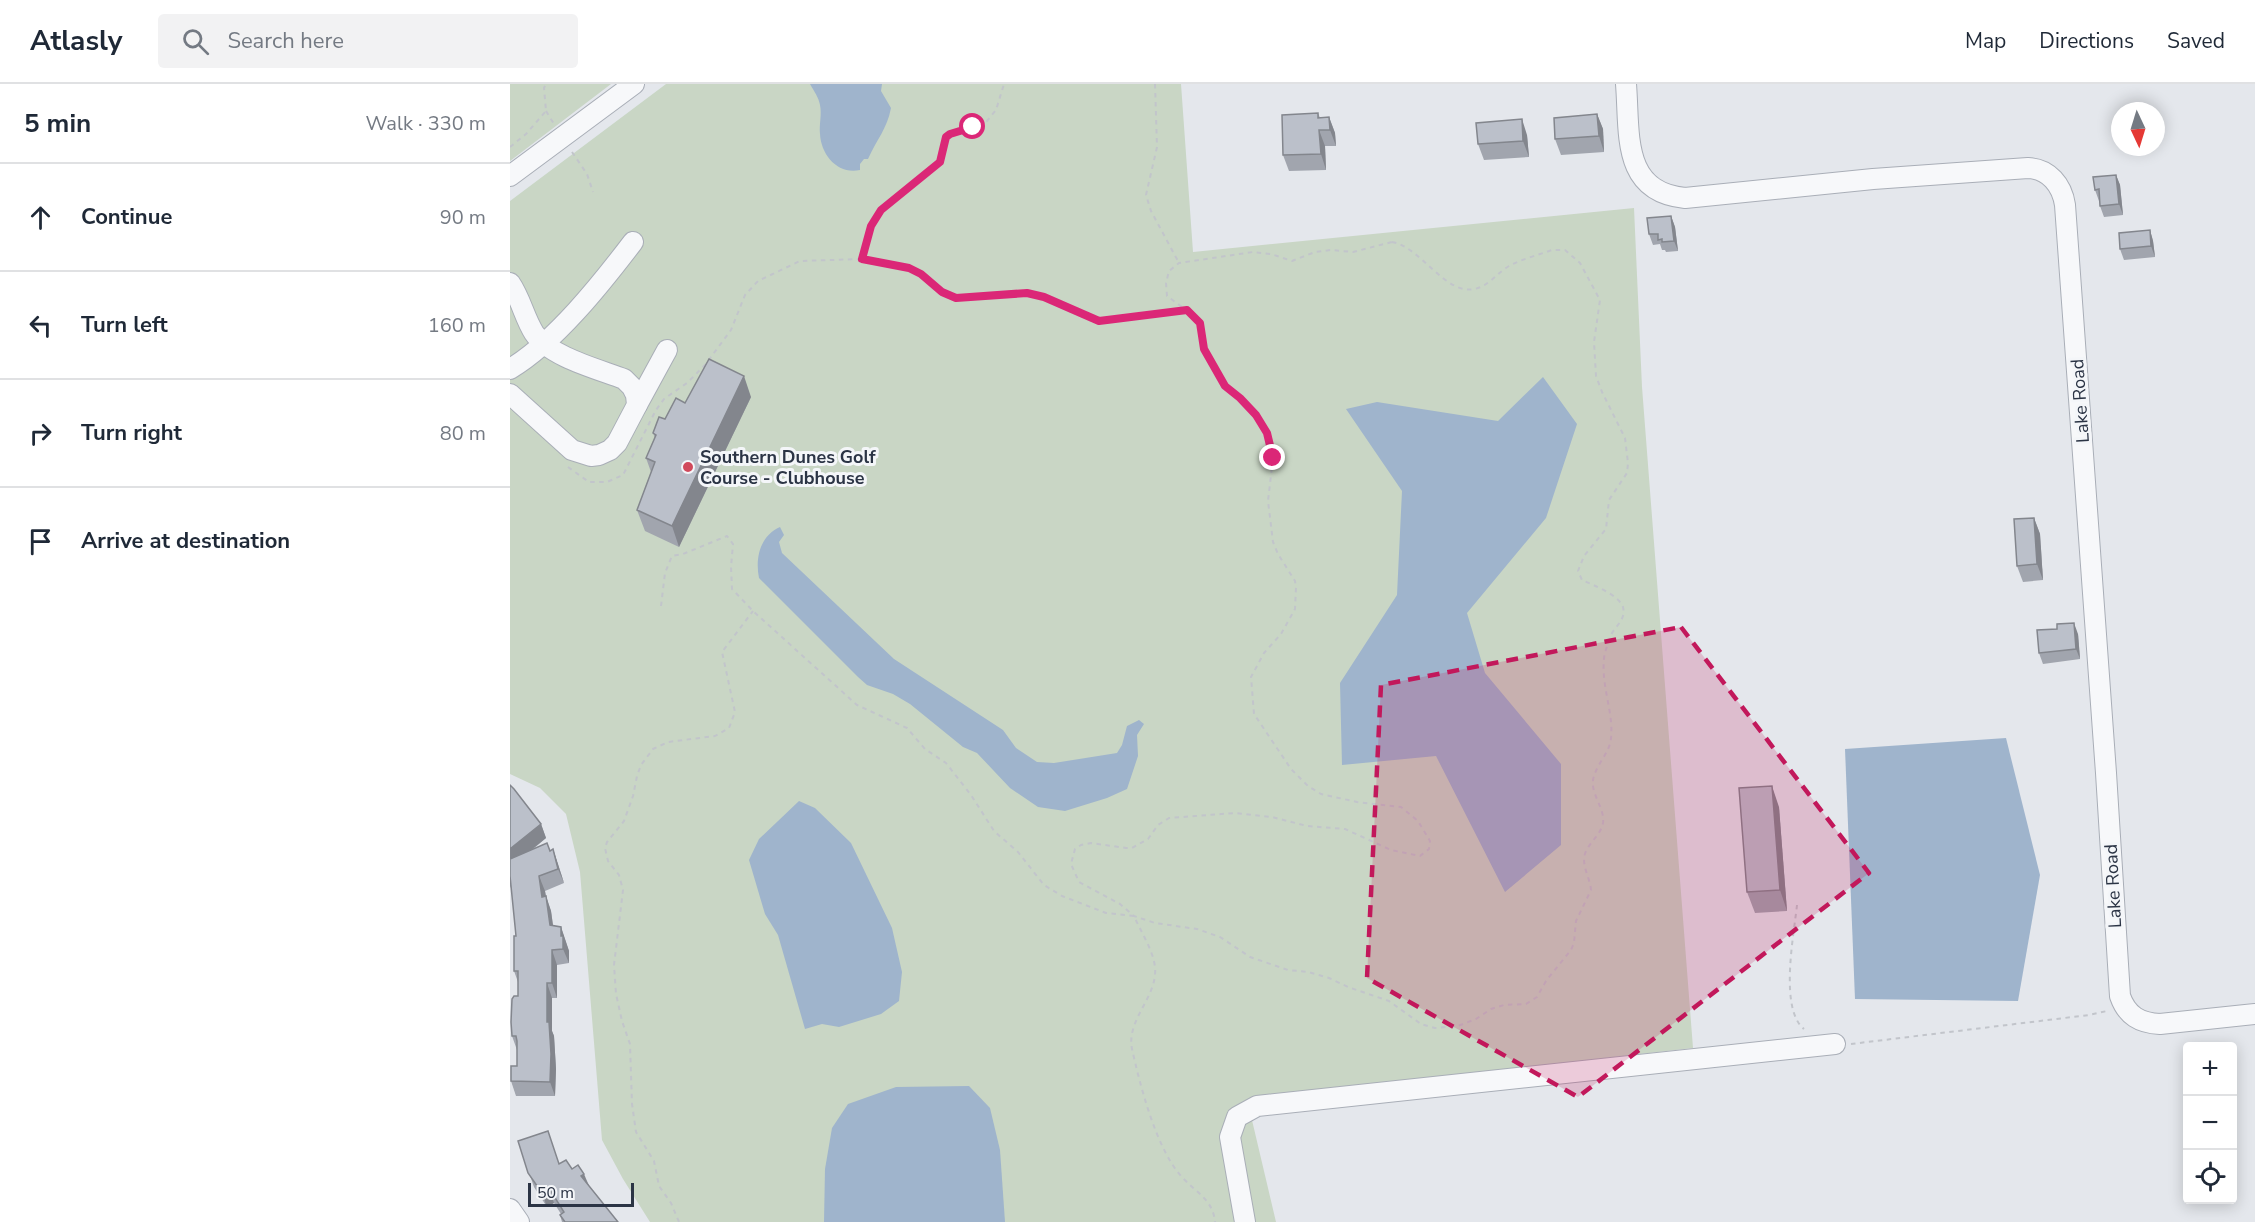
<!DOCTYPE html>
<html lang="en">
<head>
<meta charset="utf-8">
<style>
  body { margin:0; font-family:"Nunito Sans",sans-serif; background:#f2f2f3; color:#1f2937 }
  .controls { position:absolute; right:18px; bottom:18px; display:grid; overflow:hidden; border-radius:6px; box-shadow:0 3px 15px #0003 }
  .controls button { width:54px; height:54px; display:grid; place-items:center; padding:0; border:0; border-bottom:2px solid #e0e1e3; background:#fff; color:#1f2937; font:30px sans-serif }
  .compass { position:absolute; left:1601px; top:18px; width:54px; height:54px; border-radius:50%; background:#fff; box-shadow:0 3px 15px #0003; rotate:176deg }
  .scale { position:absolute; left:18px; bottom:15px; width:106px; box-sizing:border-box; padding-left:6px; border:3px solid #2b3445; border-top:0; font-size:16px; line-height:21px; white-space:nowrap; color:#2b3445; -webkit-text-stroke:4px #f4f6f9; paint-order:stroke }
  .stop { position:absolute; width:18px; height:18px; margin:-14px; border:4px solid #db2777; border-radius:50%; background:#fff }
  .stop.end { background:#db2777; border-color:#fff; box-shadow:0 2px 6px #0008 }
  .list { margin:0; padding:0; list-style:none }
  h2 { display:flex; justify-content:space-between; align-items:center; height:78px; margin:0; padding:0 24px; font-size:26px }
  h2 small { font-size:20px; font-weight:400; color:#747a83 }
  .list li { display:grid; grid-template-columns:39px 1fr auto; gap:18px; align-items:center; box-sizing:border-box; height:108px; padding:0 24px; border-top:2px solid #e0e1e3 }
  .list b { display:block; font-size:22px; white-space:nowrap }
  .list em { font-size:20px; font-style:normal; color:#747a83 }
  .icon { flex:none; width:33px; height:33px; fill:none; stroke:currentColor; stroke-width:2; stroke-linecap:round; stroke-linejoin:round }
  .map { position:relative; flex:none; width:1745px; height:1138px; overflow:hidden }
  header { display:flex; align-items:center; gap:36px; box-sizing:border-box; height:84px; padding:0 30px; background:#fff; border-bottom:2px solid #e0e1e3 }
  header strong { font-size:28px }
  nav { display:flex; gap:33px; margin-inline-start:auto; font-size:21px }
  .search { width:420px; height:54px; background:#f2f2f3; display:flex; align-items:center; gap:15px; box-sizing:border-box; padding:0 21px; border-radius:6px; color:#747a83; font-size:22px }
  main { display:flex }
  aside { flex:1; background:#fff }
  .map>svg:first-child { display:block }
  .green { fill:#c9d6c5 }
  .water { fill:#9fb4cc }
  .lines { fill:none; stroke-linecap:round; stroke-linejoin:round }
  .minor-casing { stroke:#a9aeb7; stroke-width:22 }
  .path { stroke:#c2c5cb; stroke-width:2; stroke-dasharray:4.5 4.5; stroke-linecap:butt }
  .minor { stroke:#f7f8fa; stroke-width:20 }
  .wall { fill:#a1a5ae }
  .shaded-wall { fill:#83868d }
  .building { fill:#bbc0ca; stroke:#83868d; stroke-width:1.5 }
  .route { stroke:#db2777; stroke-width:8 }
  .marked { fill:#c2185b; fill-opacity:0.2; stroke:#c2185b; stroke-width:4.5; stroke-dasharray:12 8; stroke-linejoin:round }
  .poi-dot { fill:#d1495b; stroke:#f4f6f9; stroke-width:2 }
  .labels { text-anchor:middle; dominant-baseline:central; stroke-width:6; stroke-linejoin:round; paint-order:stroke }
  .street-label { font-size:18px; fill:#2b3445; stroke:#f4f6f9 }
  .poi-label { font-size:18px; font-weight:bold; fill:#2b3445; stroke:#f4f6f9; text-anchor:start }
</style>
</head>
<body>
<header>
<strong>Atlasly</strong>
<div class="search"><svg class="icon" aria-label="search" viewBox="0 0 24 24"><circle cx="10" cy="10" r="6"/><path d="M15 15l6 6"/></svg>Search here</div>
<nav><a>Map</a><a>Directions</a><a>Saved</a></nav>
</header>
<main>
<aside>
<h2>5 min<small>Walk · 330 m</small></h2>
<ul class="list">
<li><svg class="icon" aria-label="ahead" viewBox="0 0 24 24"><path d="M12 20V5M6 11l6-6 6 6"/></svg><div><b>Continue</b></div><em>90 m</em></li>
<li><svg class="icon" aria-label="left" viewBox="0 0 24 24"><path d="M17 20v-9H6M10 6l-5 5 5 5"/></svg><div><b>Turn left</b></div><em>160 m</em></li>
<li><svg class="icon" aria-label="right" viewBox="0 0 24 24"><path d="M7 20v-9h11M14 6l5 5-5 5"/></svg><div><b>Turn right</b></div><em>80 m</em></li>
<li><svg class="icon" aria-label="arrive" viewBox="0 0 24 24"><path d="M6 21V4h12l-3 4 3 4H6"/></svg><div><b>Arrive at destination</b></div></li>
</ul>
</aside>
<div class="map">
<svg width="1745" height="1138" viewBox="0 0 1745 1138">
  <rect width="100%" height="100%" fill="#e4e7ec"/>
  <!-- green -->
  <g class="green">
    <path d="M0 0H101L0 77Z"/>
    <path d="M156 0H671L683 168 1124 124 1132 303 1183 964 737 1015 766 1138H140L113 1095 92 1056 70 788 56 730 30 704 0 690V117Z"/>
  </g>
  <!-- water -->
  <g class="water">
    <path d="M300 0H372L371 7 381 24C377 45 367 55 358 75H354L350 80V86C328 91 311 71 310 50 309 40 312 31 310 21 309 14 304 7 300 0Z"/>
    <path d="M1033 293 1067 340 1036 434 957 529 975 589 1051 680V761L995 808 926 672 832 681 830 599 887 511 892 407 836 325 867 318 988 337Z"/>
    <path d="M270 443 274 451 269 458 272 469 384 575 493 646 506 664 527 678 544 679 607 669 612 661 617 642 629 636 634 640 627 651 628 672 617 705 597 714 555 727 528 723 500 704 467 669 453 663 400 620 383 610 357 601 348 593 249 494C245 474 250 452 270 443Z"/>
    <path d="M1496 654 1530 791 1508 917 1345 915 1335 665Z"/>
    <path d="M289 717 305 724 341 759 382 844 392 888 389 917 371 930 329 943 312 940 295 945 268 851 255 830 239 776 249 755Z"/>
    <path d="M459 1002 480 1024 490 1066 495 1138H314L315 1085 322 1044 338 1020 386 1003Z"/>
  </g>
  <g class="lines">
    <defs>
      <g id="minor">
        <path d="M1116 0C1120 49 1111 108 1175 114L1363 95 1518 84C1539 85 1552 101 1555 121L1596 689 1610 912C1617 932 1630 939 1650 940L1745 930"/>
        <path d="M0 92 124 0"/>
        <path d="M0 199C11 215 14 233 24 249 40 273 88 285 114 295L122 303 126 311 127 321 107 359 100 366 89 371 81 372 62 366 0 310"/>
        <path d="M0 285C45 258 91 200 123 158"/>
        <path d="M127 321 157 266"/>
        <path d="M0 1125 9 1138"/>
        <path d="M735 1138 720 1053 727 1033 747 1022 1325 960"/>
      </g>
    </defs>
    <!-- minor casing -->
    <use href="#minor" class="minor-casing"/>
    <!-- path -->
    <g class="path">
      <path d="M645 0 647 63 636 111 641 127 669 179"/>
      <path d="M36 27 44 40"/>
      <path d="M0 63 16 50 36 27 34 4 36 0"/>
      <path d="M62 68 77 90 83 108"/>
      <path d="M882 158C911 163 935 211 964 205 978 203 987 189 999 182 1012 175 1028 171 1042 166H1055L1070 179 1090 216 1084 258 1086 292 1092 308 1115 354 1118 379 1117 389 1099 416 1096 445 1074 472 1068 487 1072 496C1083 501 1109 511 1113 523 1116 536 1106 541 1101 551 1099 556 1097 563 1095 568 1089 599 1104 626 1101 654 1100 669 1086 680 1083 696 1081 711 1095 724 1093 739 1091 750 1081 757 1076 767 1070 780 1080 793 1081 806L1066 837 1064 859 1061 866 1036 897 1027 913 1016 920 994 921 981 925 966 935 948 942 925 944 911 940 879 917 838 903 819 894 798 888 778 886 740 873 710 853 687 845 645 839 624 832 610 820 569 798 561 780 565 765 571 761 581 759 616 764H622L638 755 648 741 659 734 725 729 762 733 797 742 835 745 881 766 910 772 919 765 920 757 908 737 891 723 847 718 811 710 798 702 781 685 744 630 741 593 754 569 771 550 785 525 786 503 785 497 768 470 763 458 758 417 763 374 761 358 745 331 730 314 715 302 694 265 690 239 687 234 657 212 656 199 659 187 669 179 743 168 761 170 782 177 805 168 821 166 843 168Z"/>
      <path d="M352 175 361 142 371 126 430 78 436 53 477 37 486 26 494 0"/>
      <path d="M58 383 79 398H97L113 391 146 326 154 315 177 299 195 281 221 246 235 211 248 197 290 177 352 175 399 184 411 190 432 208 446 214 517 209 534 213 589 237 677 226"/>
      <path d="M151 522 155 489 162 472 173 470 217 452 223 460 221 483 222 505 243 527 347 621 397 644 415 665 436 679 461 711 484 747 508 768 534 801 552 812 596 829 624 832C631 848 643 866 645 883 648 913 616 935 622 965 630 1001 646 1064 671 1092 685 1108 703 1115 705 1138"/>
      <path d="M1287 821C1284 850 1269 925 1294 945"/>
      <path d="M1341 960 1579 931 1597 927"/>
      <path d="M169 1138 161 1119 149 1102 144 1077 126 1048 122 1020 120 960 112 937 106 910 104 881 113 806 109 791 98 777 95 764 97 758 114 737 123 712 127 692 131 681 143 665 158 658 205 652 219 644 225 628 212 568 243 527"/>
    </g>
    <!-- minor -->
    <use href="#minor" class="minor"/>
  </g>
  <!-- wall -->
  <g class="wall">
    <path d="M808 29 810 34 819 33 825 49 826 62H815L816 86 779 87 773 71Z"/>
    <path d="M1087 30 1093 45 1094 68 1051 71 1045 55Z"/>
    <path d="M1017 51 1019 73 974 76 968 60Z"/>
    <path d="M1606 91 1610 101 1613 131 1594 133 1590 122V116L1589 117 1585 106Z"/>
    <path d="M1161 132 1165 143 1168 167 1156 168 1155 166H1152L1150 160 1143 161 1139 150Z"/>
    <path d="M1640 146 1643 157 1645 173 1614 176 1610 165Z"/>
    <path d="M241 313 169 463 135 447 127 426 141 388 136 374 145 354 143 349 155 335 175 319Z"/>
    <path d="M1524 434 1530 450 1533 496 1513 498 1507 482Z"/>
    <path d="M1568 550 1570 575 1533 580 1529 569Z"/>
    <path d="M0 701 31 740 36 754 22 766 40 767 43 765 54 799 35 807 36 812 41 827 43 842 51 843 59 867V879L47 881V914H42V947L44 952 46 985 45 1012H6L1 997 7 982V966L2 952 8 912V898L4 887 6 852 2 806 0 802Z"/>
    <path d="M1269 723 1277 827 1245 829 1237 808Z"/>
    <path d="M8 1057 49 1080 62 1085 79 1102 108 1138H52L50 1131 51 1130 44 1119 37 1123 24 1103Z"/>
  </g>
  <!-- shaded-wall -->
  <g class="shaded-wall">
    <path d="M1087 30 1093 45 1094 68 1089 52Z"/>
    <path d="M819 33 825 49 826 62 820 46Z"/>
    <path d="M1012 35 1017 51 1019 73 1013 57Z"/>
    <path d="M809 46 815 62 816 86 811 70Z"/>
    <path d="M1606 91 1610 101 1613 131 1609 120Z"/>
    <path d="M1161 132 1165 143 1168 167 1164 157Z"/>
    <path d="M1640 146 1643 157 1645 173 1641 162Z"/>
    <path d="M234 292 241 313 169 463 162 442Z"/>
    <path d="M1524 434 1530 450 1533 496 1527 480Z"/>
    <path d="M1564 539 1568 550 1570 575 1566 565Z"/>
    <path d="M1262 702 1269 723 1277 827 1270 806Z"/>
    <path d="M31 740 36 754 0 783V765Z"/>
    <path d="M43 765 48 780 54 799 48 785Z"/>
    <path d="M29 792 35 807 38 827 32 813Z"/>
    <path d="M36 812 41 827 45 856 40 841Z"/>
    <path d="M51 843 59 867V879L53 865 51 852Z"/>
    <path d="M42 866 47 881V914L42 899Z"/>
    <path d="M37 899 42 914V947L44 952 46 985 45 1012 40 998 37 938Z"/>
    <path d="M74 1090 80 1104 71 1092Z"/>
    <path d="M39 1104 44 1119 37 1123 32 1109Z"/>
  </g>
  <!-- building -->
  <g class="building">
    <path d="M808 29V34L819 33 820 46H809L811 70 773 71 772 31Z"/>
    <path d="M1087 30 1089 52 1045 55 1044 34Z"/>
    <path d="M1012 35 1013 57 968 60 966 39Z"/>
    <path d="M1606 91 1609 120 1590 122 1589 105 1585 106 1583 93Z"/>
    <path d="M1161 132 1164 157 1152 158V155L1148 156V150H1139L1137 134Z"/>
    <path d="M1640 146 1641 162 1610 165 1609 149Z"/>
    <path d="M199 275 234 292 162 442 127 426 145 378 136 374 146 351 143 349 149 333 155 335 166 314 175 319Z"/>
    <path d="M1524 434 1527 480 1507 482 1504 435Z"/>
    <path d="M1564 539 1566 565 1529 569 1527 546 1547 545V540Z"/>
    <path d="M0 701 4 705 31 740 0 765Z"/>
    <path d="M1262 702 1270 806 1237 808 1229 704Z"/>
    <path d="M37 759 40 767 43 765 48 785 29 792 32 813 36 812 40 841 51 843V852H53V865L42 866V899H37V938H39L41 970 40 998 1 997V982H7V957L6 952H2L1 938 2 915 4 912H8V887H4V852H6L0 792V775Z"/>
    <path d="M38 1047 49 1080 56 1076 62 1085 68 1081 74 1090 71 1092 108 1138H55L50 1131 54 1128 39 1104 32 1109 18 1089 8 1057Z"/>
  </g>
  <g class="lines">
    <!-- route -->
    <path class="route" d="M463 43 440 50 436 53 430 78 371 126 361 142 352 175 399 184 411 190 432 208 446 214 517 209 534 213 589 237 677 226 690 239 694 265 715 302 730 314 746 331 757 349 763 374"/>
  </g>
  <!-- marked area -->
  <path class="marked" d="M1171 543 1359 789 1068 1013 857 894 871 601Z"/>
  <!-- markers -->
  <circle class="poi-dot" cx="178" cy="383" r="6"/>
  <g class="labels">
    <!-- street labels -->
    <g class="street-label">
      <text transform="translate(1570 317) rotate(-94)">Lake Road</text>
      <text transform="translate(1603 802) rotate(-93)">Lake Road</text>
    </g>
    <!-- poi labels -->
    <g class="poi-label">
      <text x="190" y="373">Southern Dunes Golf<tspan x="190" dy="21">Course - Clubhouse</tspan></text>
    </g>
  </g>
</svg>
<div class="controls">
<button>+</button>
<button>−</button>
<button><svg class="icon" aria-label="locate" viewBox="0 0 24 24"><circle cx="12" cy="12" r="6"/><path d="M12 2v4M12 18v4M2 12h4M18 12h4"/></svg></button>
</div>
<svg class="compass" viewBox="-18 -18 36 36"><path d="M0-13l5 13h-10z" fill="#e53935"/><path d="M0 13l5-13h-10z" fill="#747a83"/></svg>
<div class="scale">50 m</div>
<div class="stop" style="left:463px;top:43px"></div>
<div class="stop end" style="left:763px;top:374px"></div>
</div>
</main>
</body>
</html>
